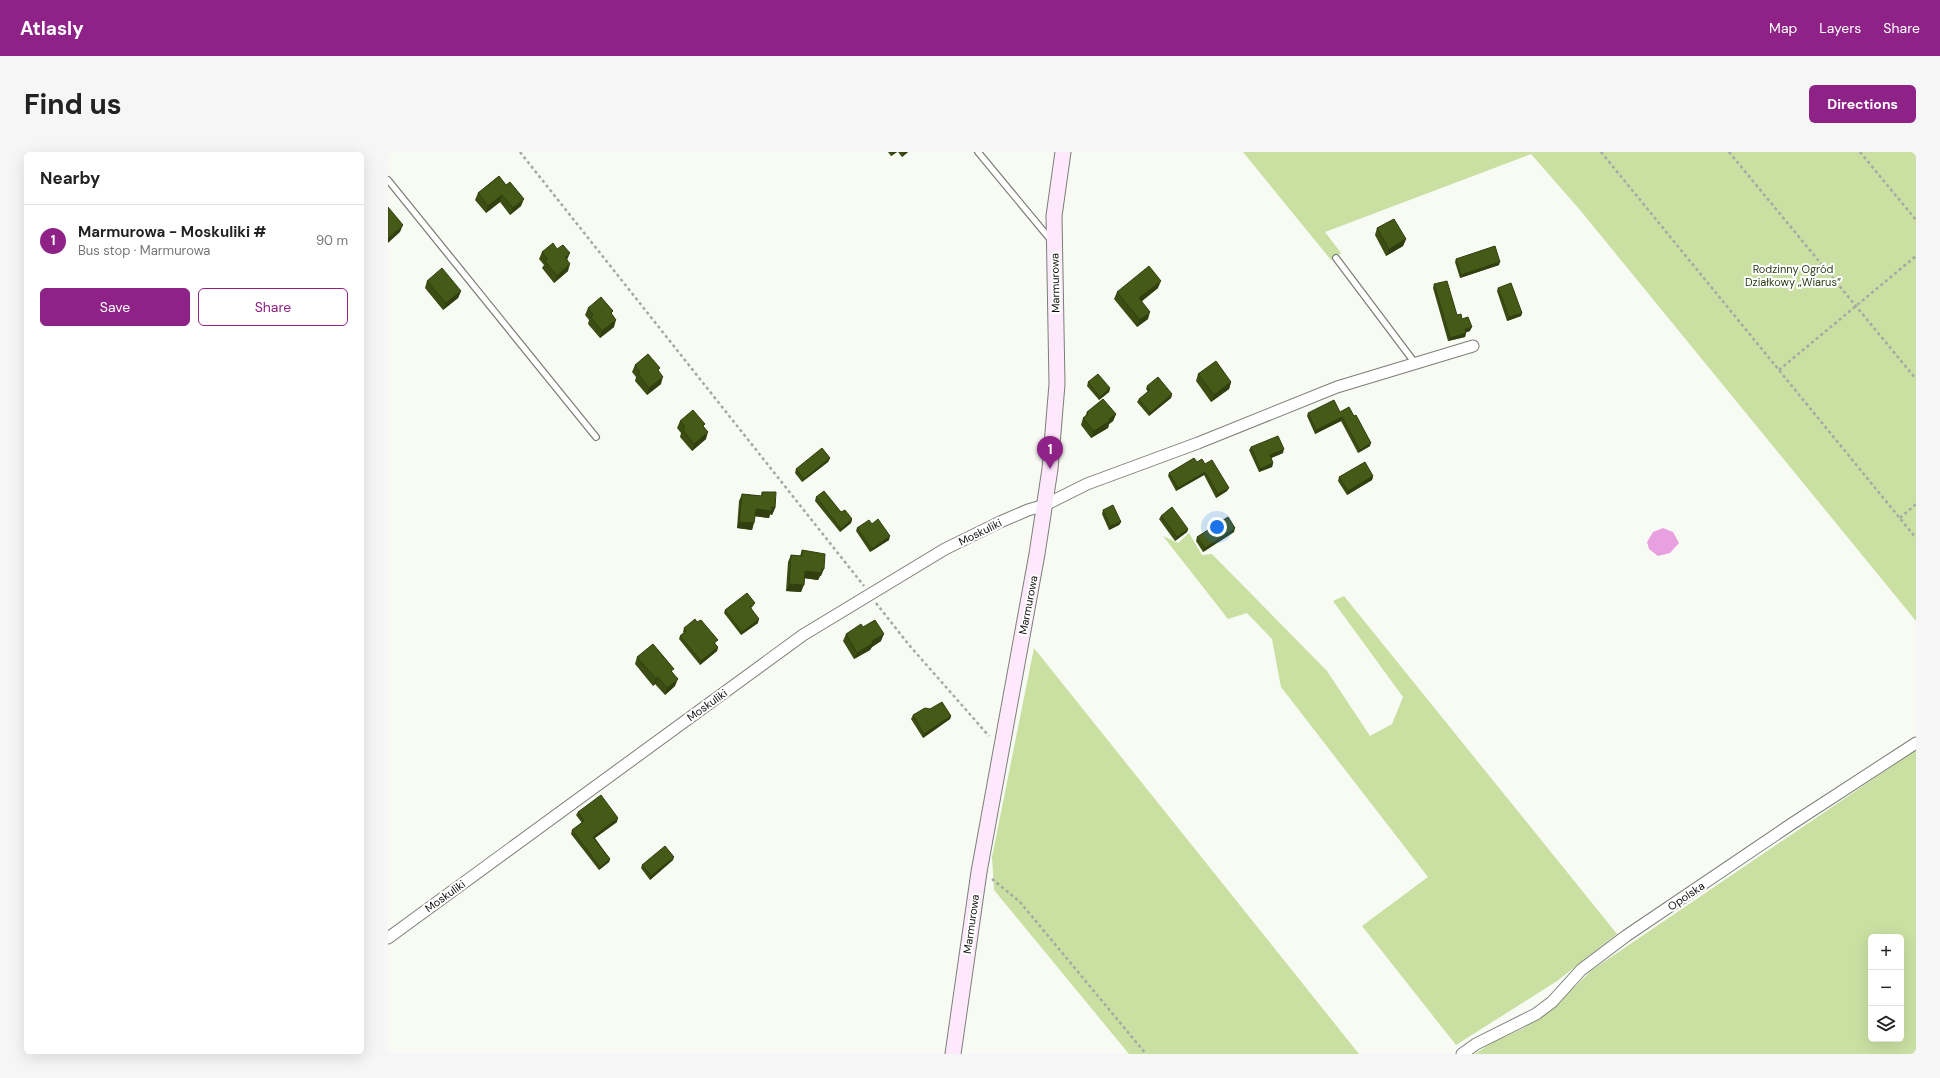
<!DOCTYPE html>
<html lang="en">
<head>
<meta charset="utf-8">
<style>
  body { margin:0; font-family:"DM Sans",sans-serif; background:#f6f6f6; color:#222 }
  .controls { position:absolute; right:12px; bottom:12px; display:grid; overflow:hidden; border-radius:6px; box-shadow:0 4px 16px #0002 }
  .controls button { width:36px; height:36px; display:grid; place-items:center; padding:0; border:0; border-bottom:1px solid #e0e0e0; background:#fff; color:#222; font:20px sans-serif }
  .you { position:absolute; left:829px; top:375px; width:14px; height:14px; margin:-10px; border:3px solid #fff; border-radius:50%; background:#1a73e8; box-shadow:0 0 0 6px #1a73e833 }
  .badge { display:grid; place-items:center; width:26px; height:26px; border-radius:50%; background:#8e2286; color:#fff; font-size:13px; font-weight:700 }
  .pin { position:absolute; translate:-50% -33px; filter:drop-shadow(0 1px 2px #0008) }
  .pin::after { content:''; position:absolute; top:21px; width:14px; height:12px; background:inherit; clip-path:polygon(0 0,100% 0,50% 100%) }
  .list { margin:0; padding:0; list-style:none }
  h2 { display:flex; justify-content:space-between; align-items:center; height:52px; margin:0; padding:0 16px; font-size:17px }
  h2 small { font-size:13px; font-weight:400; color:#767676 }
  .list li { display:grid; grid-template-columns:26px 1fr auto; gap:12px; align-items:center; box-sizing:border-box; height:72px; padding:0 16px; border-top:1px solid #e0e0e0 }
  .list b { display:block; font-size:15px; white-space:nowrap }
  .list p { margin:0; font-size:13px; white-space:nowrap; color:#767676 }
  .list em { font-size:13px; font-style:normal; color:#767676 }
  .actions { display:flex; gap:8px; padding:12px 16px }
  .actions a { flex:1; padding:9px 0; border:1px solid #8e2286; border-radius:6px; text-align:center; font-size:14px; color:#8e2286 }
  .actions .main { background:#8e2286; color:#fff }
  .icon { flex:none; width:22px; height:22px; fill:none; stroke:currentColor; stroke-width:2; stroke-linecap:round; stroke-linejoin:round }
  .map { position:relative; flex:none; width:1528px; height:902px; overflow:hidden; border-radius:6px }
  header { display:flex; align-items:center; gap:24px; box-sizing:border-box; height:56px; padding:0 20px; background:#8e2286; color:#fff }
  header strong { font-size:19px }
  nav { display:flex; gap:22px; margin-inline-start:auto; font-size:14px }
  .intro { display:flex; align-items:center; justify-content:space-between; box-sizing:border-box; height:96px; padding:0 24px }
  h1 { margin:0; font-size:28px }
  .button { padding:10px 18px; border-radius:6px; background:#8e2286; color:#fff; font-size:14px; font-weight:700 }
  main { display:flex; gap:24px; padding:0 24px }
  aside { flex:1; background:#fff; border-radius:6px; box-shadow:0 4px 16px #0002 }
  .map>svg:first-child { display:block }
  .green { fill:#c9e0a2; fill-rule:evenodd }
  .water { fill:#e9a0e0 }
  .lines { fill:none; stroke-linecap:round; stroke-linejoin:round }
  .lane-casing { stroke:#7c7f78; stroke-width:8 }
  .street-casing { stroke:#7c7f78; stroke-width:13 }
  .secondary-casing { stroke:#7c7f78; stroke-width:17 }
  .path { stroke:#a6a9a3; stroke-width:2.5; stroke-dasharray:3 3; stroke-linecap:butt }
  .lane { stroke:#fff; stroke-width:5.5 }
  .street { stroke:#fff; stroke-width:11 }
  .secondary { stroke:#fee8fc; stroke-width:15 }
  .wall { fill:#3c4d14 }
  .shaded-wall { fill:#313f10 }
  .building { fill:#465a17; stroke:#313f10 }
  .labels { text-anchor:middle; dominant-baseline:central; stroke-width:4; stroke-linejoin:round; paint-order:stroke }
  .park-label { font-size:11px; fill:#2f3c17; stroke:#fff }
  .street-label { font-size:11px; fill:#0d0e0c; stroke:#fff }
</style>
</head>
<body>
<header>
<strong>Atlasly</strong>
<nav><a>Map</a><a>Layers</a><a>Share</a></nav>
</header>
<div class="intro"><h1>Find us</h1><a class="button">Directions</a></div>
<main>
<aside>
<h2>Nearby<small></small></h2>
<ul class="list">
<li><span class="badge">1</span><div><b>Marmurowa - Moskuliki #</b><p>Bus stop · Marmurowa</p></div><em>90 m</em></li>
</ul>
<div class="actions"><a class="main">Save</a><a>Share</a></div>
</aside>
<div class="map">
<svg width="1528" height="902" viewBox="0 0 1528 902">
  <rect width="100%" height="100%" fill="#f7fbf3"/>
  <!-- green -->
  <g class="green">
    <path d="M855 0H1528V469L1192 58 1143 2 937 80 953 101 943 108Z"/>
    <path d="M801 381 814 403 824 402 939 519 982 584 1004 572 1015 545 945 449 956 444 1229 782 1169 829 1068 893 974 774 1040 725 893 535 884 487 859 461 840 467 775 384 790 391Z"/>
    <path d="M646 496 971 902H741L606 738 604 705Z"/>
    <path d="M1528 598V902H1087L1105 890 1134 877 1166 855 1204 818ZM1483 785H1513V887H1483Z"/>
  </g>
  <!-- water -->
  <path class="water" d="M1275 376 1285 380 1291 391 1282 401 1270 404 1261 397 1259 390 1265 380Z"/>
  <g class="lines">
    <defs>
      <g id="lane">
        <path d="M590 0 662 87"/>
        <path d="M0 28 208 285"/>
        <path d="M948 106 1027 211"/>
      </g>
      <g id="street">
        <path d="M0 786 415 483 557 397 612 370 640 358 657 353 699 332 810 291 949 235 1085 194"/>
        <path d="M1074 902 1088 892 1148 862 1164 850 1193 818 1238 784 1402 673 1528 591"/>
      </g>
      <path id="secondary" d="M565 902 591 720 649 402 662 317 669 232 666 64 675 0"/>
    </defs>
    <!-- lane casing -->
    <use href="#lane" class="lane-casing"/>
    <!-- street casing -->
    <use href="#street" class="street-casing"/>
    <!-- secondary casing -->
    <use href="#secondary" class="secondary-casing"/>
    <!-- path -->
    <g class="path">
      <path d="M132 0 476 434"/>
      <path d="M1213 0 1528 386"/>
      <path d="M1341 0 1528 227"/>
      <path d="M1472 0 1528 68"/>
      <path d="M1391 218 1528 104"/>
      <path d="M1512 366 1528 352"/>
      <path d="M488 451 521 493 601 584"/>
      <path d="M604 727 632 750 758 902"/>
    </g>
    <!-- lane -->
    <use href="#lane" class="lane"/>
    <!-- street -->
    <use href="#street" class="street"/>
    <!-- secondary -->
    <use href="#secondary" class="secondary"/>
  </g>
  <!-- wall -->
  <g class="wall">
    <path d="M500 0H509L503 4Z"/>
    <path d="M510 0H520L514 5Z"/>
    <path d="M111 24 133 54 122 63 112 50 98 61 87 48 90 41Z"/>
    <path d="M989 76 1018 87 1015 94 998 104 987 83Z"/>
    <path d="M154 100 179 108 180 119 166 131 154 116 156 113 151 107Z"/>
    <path d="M1068 107 1111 113 1072 126 1067 110Z"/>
    <path d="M39 129 73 139 70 146 55 158 37 136Z"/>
    <path d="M1046 132 1069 163 1074 167 1082 179 1078 180 1077 185 1060 189 1045 136Z"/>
    <path d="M770 136 754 149 760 167 749 175 726 147 729 140Z"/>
    <path d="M1110 136 1134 161 1133 164 1119 169 1109 139Z"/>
    <path d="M200 156 224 162 226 175 212 186 200 172 201 168 197 163Z"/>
    <path d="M247 213 271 219 273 232 259 243 247 229 248 225 244 220Z"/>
    <path d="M810 222 843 230 841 237 823 250 808 229Z"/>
    <path d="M700 230 722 236 721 240 711 248 699 234Z"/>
    <path d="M759 234 784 242 783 246 761 264 749 250 751 247 760 240 758 237Z"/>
    <path d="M699 260 728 262 725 269 721 272 720 276 703 286 693 273 695 266 697 265Z"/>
    <path d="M952 260 966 264 982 294 970 301 953 269 927 282 919 264 920 261Z"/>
    <path d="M292 269 316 275 318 287 304 299 292 285 293 281 289 276Z"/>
    <path d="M863 295 895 301 883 306 885 311 884 315 871 320 861 298Z"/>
    <path d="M442 306 440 310 414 330 407 321 408 317Z"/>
    <path d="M809 310 817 312 839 339 828 346 816 323 788 339 780 324 781 321Z"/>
    <path d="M985 324 984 328 959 343 950 329 951 325Z"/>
    <path d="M374 340 387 356 384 363 382 362 381 366 367 364 364 378 349 376 351 349 354 342 373 344Z"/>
    <path d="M428 345 464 367 463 371 452 380 427 349Z"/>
    <path d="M715 358 733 370 731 373 721 378 714 362Z"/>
    <path d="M773 364 800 377 799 380 787 389 771 367Z"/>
    <path d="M484 372 501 388 482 400 468 379 469 376Z"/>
    <path d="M846 380 815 400 808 389 809 385Z"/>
    <path d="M414 398 433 424H432L430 428 416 426 413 440 398 439 400 410 403 403 412 404Z"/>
    <path d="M365 454 363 456 370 471 353 483 336 461 337 458Z"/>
    <path d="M475 475 493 489 484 495 482 498 466 507 455 489 458 482Z"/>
    <path d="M296 476 328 491 327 492 330 495 329 499 312 513 291 487 292 484 296 481 295 480Z"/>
    <path d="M249 505 285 521 287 534 277 543 267 532 265 534 247 512Z"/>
    <path d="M525 563 563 564 562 567 535 586 523 567Z"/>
    <path d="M190 660 229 670 207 686 222 707 221 710 211 718 183 682 184 678 194 671 188 663Z"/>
    <path d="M285 708 262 728 253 716 254 713Z"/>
  </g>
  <!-- shaded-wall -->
  <g class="shaded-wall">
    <path d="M505 0H509L503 4Z"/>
    <path d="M516 0H520L514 5Z"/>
    <path d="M114 43 112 50 98 61 100 54Z"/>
    <path d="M136 47 133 54 122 63 125 56Z"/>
    <path d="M15 73 12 80 0 91V86Z"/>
    <path d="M1018 87 1015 94 998 104 1001 97Z"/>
    <path d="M182 101 179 108 177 105Z"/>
    <path d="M1112 110 1111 113 1072 126 1073 123Z"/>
    <path d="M182 112 180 119 166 131 169 124Z"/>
    <path d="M773 129 770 136 749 153 751 146Z"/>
    <path d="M73 139 70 146 55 158 58 151Z"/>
    <path d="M762 160 760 167 749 175 752 168Z"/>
    <path d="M1134 161 1133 164 1119 169 1121 165Z"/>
    <path d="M228 168 226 175 212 186 214 179Z"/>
    <path d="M1084 175 1082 179 1076 181 1077 177Z"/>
    <path d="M1078 181 1077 185 1060 189 1062 186Z"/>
    <path d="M275 225 273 232 259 243 261 236Z"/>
    <path d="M843 230 841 237 823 250 826 243Z"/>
    <path d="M722 236 721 240 711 248 712 245Z"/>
    <path d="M784 242 783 246 761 264 762 261Z"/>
    <path d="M728 262 725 269 721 272 720 276 703 286 706 279Z"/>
    <path d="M954 265 953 269 927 282 928 278Z"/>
    <path d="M320 280 318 287 304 299 306 292Z"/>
    <path d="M983 291 982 294 970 301 972 298Z"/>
    <path d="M896 297 895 301 881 307 882 303Z"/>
    <path d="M442 306 440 310 414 330 416 327Z"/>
    <path d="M885 311 884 315 871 320 872 317Z"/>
    <path d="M817 320 816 323 788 339 790 336Z"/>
    <path d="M985 324 984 328 959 343 960 339Z"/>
    <path d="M841 336 839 339 828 346 830 342Z"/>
    <path d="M384 355 387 356 384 363 382 362 381 366 365 364 368 357Z"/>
    <path d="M464 367 463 371 452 380 453 377Z"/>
    <path d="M351 370 366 371 364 378 349 376Z"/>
    <path d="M733 370 731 373 721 378 722 374Z"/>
    <path d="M847 376 846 380 815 400 817 396Z"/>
    <path d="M800 377 799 380 787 389 789 385Z"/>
    <path d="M502 384 501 388 482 400 484 397Z"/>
    <path d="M436 417 433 424H432L430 428 415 426 417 419Z"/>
    <path d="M401 432 416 433 413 440 398 439Z"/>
    <path d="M367 451 365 454 360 458 362 455Z"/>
    <path d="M371 467 370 471 353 483 354 480Z"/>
    <path d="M496 482 493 489 484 495 482 498 466 507 469 501 484 489Z"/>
    <path d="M330 495 329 499 312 513 313 509Z"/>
    <path d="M270 525 267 532 265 534 268 527Z"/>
    <path d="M290 527 287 534 277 543 279 536Z"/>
    <path d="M563 564 562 567 535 586 536 582Z"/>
    <path d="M230 666 229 670 204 688 205 685Z"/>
    <path d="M286 705 285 708 262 728 263 724Z"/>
    <path d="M222 707 221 710 211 718 212 715Z"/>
  </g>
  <!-- building -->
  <g class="building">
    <path d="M111 24 118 33 122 30 136 47 125 56 114 43 100 54 90 41Z"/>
    <path d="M0 55 15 73 0 86Z"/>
    <path d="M1006 67 1018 87 1001 97 989 76Z"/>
    <path d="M165 91 169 97 175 93 182 101 177 105 182 112 169 124 157 109 159 107 154 100Z"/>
    <path d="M1107 94 1112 110 1073 123 1068 107Z"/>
    <path d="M761 114 773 129 751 146 762 160 752 168 729 140Z"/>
    <path d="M54 116 73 139 58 151 39 129Z"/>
    <path d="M1059 129 1069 163 1073 162 1074 167 1080 165 1084 175 1077 177 1078 181 1062 186 1046 132Z"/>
    <path d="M1123 131 1134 161 1121 165 1110 136Z"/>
    <path d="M213 145 225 159 223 161 228 168 214 179 203 165 205 163 200 156Z"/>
    <path d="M260 202 272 216 270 218 275 225 261 236 250 222 252 220 247 213Z"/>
    <path d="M828 209 843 230 826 243 810 222Z"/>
    <path d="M710 222 722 236 712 245 700 230Z"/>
    <path d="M770 225 784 242 762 261 751 247 762 238 759 234Z"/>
    <path d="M715 247 728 262 721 267 722 269 706 279 695 266 700 262 699 260Z"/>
    <path d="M946 248 952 260 961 255 966 264 968 263 983 291 972 298 954 265 928 278 920 261Z"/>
    <path d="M305 258 317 272 315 274 320 280 306 292 295 278 297 275 292 269Z"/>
    <path d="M890 284 896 297 882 303 885 311 872 317 863 295Z"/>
    <path d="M434 296 442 306 416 327 408 317Z"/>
    <path d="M806 306 809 310 814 307 817 312 824 308 841 336 830 342 817 320 790 336 781 321Z"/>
    <path d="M977 310 985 324 960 339 951 325Z"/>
    <path d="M436 339 453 360 457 358 464 367 453 377 428 345Z"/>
    <path d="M374 340H388L387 356 384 355V359L368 357 366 371 351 370 354 342 374 344Z"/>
    <path d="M725 353 733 370 722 374 715 358Z"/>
    <path d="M784 355 800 377 789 385 773 364Z"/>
    <path d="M840 365 847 376 817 396 809 385Z"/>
    <path d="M490 367 502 384 484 397 469 376 481 368 484 372Z"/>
    <path d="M414 398 437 402 436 417H434L433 421 417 419 416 433 401 432 403 403 414 404Z"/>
    <path d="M359 441 367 451 362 455 371 467 354 480 337 458Z"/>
    <path d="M307 467 309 470 313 468 330 488 326 491 330 495 313 509 292 484 298 479 296 476Z"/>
    <path d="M487 468 496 482 484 489 485 491 469 501 458 482 473 472 475 475Z"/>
    <path d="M265 492 286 517 283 519 290 527 279 536 270 525 268 527 249 505Z"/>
    <path d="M554 550 563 564 536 582 525 563 537 556 542 557Z"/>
    <path d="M213 643 230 666 205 685 222 707 212 715 184 678 196 669 190 660Z"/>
    <path d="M277 694 286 705 263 724 254 713Z"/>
  </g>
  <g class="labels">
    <!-- park labels -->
    <g class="park-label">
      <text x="1405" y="117">Rodzinny Ogród<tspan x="1405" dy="13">Działkowy „Wiarus”</tspan></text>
    </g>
    <!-- street labels -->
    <g class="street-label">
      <text transform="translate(667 131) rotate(-91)">Marmurowa</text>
      <text transform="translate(592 380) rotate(-26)">Moskuliki</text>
      <text transform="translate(640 453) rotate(-79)">Marmurowa</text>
      <text transform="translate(319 553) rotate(-36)">Moskuliki</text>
      <text transform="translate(57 744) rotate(-36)">Moskuliki</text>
      <text transform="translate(1298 744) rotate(-34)">Opolska</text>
      <text transform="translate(583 772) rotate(-82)">Marmurowa</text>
    </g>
  </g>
</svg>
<div class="controls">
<button>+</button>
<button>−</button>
<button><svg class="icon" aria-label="layers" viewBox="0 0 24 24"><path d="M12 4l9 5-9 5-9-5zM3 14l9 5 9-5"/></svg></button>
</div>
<div class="you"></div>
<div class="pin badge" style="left:662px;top:317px">1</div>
</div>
</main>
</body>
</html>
